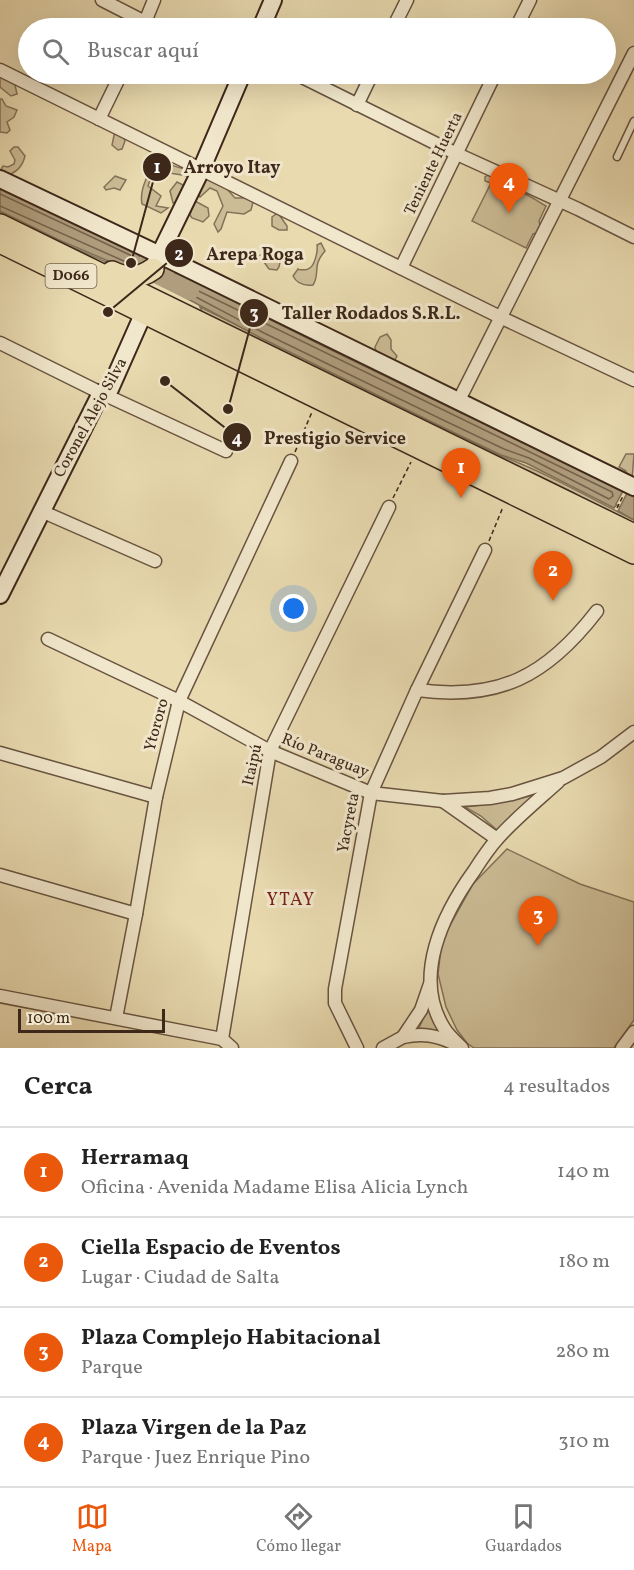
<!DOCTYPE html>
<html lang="es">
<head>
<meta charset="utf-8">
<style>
  body { margin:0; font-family:Vollkorn,serif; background:#f2f2f2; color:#222 }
  .scale { position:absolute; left:18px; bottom:15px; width:147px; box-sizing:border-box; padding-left:6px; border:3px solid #3d281a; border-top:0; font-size:16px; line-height:21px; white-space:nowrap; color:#3d281a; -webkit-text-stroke:4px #f1e7cc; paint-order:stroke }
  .you { position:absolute; left:294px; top:609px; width:21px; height:21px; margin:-15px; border:4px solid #fff; border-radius:50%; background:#1a73e8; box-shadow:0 0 0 9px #1a73e833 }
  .badge { display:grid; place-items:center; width:39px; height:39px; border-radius:50%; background:#ea580c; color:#fff; font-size:20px; font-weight:700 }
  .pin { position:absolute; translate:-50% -50px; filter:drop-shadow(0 2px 3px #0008) }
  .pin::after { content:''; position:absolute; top:32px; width:21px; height:18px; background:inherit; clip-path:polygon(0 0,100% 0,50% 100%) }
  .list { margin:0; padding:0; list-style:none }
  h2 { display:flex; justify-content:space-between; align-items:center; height:78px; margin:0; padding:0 24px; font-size:26px }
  h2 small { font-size:20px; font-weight:400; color:#767676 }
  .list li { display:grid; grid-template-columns:39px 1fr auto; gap:18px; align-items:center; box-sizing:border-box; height:90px; padding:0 24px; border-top:2px solid #e0e0e0 }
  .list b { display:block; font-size:22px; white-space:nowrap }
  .list p { margin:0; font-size:20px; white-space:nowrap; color:#767676 }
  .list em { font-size:20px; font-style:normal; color:#767676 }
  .icon { flex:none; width:33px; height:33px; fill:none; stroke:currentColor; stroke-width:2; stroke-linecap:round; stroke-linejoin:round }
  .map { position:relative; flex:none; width:634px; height:1048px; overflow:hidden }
  .search { position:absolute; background:#fff; box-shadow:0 6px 24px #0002; left:18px; right:18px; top:18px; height:66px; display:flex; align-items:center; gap:15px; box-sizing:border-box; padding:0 21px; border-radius:33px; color:#767676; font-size:22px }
  .sheet { height:438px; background:#fff }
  nav { display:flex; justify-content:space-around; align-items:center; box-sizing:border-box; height:84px; border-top:2px solid #e0e0e0; background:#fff; font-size:16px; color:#767676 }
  nav a { display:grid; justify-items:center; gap:3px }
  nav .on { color:#ea580c }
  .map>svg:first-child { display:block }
  .green { fill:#ccbc96; stroke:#847258; stroke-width:1.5 }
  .water { fill:#af9d7d; stroke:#816e55; stroke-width:1.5 }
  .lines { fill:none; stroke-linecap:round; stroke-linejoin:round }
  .shore { stroke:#76624c; stroke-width:1.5 }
  .river { stroke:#af9d7d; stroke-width:18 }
  .lane-casing { stroke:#685440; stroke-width:9 }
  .street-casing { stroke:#685440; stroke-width:15 }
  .secondary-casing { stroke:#3d281a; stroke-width:20 }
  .highway-casing { stroke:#3d281a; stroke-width:24 }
  .path { stroke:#3d281a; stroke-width:1.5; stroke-dasharray:4.5 3; stroke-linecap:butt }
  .lane { stroke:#f1e7cc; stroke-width:6 }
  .street { stroke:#f1e7cc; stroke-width:12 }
  .secondary { stroke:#f1e7cc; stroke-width:16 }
  .highway { stroke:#e9dab0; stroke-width:21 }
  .labels { text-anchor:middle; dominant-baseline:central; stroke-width:6; stroke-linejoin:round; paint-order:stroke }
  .shield { fill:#f1e7cc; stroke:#73614f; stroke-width:1.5 }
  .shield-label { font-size:15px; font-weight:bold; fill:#3d281a }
  .street-label { font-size:16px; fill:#3d281a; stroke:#f1e7cc }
  .neighbourhood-label { font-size:18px; letter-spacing:1.5px; fill:#7a1f14; stroke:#f1e7cc }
  .leader { fill:none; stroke:#3d281a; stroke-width:2 }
  .callout-dot { fill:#3d281a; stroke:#f1e7cc; stroke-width:2 }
  .mark-label { font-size:18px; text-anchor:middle; font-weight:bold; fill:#fff }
  .callout-label { font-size:18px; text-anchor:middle; font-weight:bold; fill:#3d281a; stroke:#f1e7cc; stroke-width:6; stroke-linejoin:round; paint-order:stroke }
</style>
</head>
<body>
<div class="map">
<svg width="634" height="1048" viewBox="0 0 634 1048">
  <rect width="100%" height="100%" fill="#e9dab0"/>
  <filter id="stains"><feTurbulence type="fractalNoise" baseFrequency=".00333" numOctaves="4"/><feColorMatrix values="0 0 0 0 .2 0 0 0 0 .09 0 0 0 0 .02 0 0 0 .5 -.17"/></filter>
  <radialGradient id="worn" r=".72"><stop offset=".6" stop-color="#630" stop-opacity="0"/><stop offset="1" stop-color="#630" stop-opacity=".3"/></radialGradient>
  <!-- green -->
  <g class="green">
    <path d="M0 74 15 85 17 94 11 96 0 87Z"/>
    <path d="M0 99H2L6 106 17 110 14 117 7 122 10 130 7 133 0 132Z"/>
    <path d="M120 130 125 141 122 149 118 150 112 145 115 131Z"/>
    <path d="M14 147H18L25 156C22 168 16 172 5 177L0 171 3 166 8 167 14 164 15 160 10 151Z"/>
    <path d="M156 161C168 162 177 169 188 169L190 173 188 176 163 172 152 174 148 186 161 196 156 206 168 208 161 213 142 204C139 190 148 176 153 163Z"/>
    <path d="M488 175C498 177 509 185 516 191 519 193 523 192 525 194 532 197 539 202 546 206L539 221 540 225 537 233 533 234 526 248 472 221 491 183 485 181V177Z"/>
    <path d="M115 176 126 180 120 190 114 188 106 190 104 187Z"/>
    <path d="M203 178 219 180 235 198H251L253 202 251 210 244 214 227 212 221 229 218 232 214 224 223 206 217 191 210 188 200 197 198 194Z"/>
    <path d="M177 182 185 186 180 202 173 203 170 191Z"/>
    <path d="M195 201 208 208 209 216 203 222 192 218 190 215 191 211 188 208Z"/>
    <path d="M0 212 67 245 123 269 121 272 0 218Z"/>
    <path d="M278 213 287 226V230H279L272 226V217Z"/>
    <path d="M321 243 325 251C311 267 321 272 313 285 304 286 297 284 293 276L298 269C299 270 307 270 308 269 315 267 318 250 317 245Z"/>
    <path d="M266 251H270L281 257 279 267 277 270 269 269 264 262 257 260 259 256Z"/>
    <path d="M200 307 501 456C547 473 590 498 634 520V529L592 508 574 493 529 471 513 468 203 314Z"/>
    <path d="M387 334 391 340V349L397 356 393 363 376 352 375 347 380 337Z"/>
    <path d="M626 454H634L632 480 626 477V471L619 467Z"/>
    <path d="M538 794 498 831 481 816 465 807 509 801Z"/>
    <path d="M507 849 580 884 634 902V1020L614 1048H474L467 1043 457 1030 446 1007 438 974 442 940 473 884Z"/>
    <path d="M429 1006 440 1032 418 1030Z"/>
  </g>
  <!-- water -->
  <g class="water">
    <path d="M0 187 141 253 132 271 59 240 0 211Z"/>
    <path d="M175 272 329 349 623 491 616 504 620 507 627 493 634 497V520L618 511 620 507 616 505 614 508 526 463 501 455 438 425 261 338 167 288Z"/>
  </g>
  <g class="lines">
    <!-- shore -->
    <g class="shore">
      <path d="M0 194 130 255 131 259 126 262 0 206"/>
      <path d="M178 281 612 492 613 496 609 499 529 458 504 449 441 419 264 333 177 287 176 284Z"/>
    </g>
    <!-- river -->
    <path class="river" d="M139 266 190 291"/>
    <defs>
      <path id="lane" d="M617 157 634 121"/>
      <g id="street">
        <path d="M102 0 145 22"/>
        <path d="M143 27 154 0"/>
        <path d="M393 28 407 0"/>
        <path d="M516 28 530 0"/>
        <path d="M0 70 500 317 634 380"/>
        <path d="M296 74 457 154 578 209 634 237"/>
        <path d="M357 105 372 74"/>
        <path d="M99 119 121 74"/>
        <path d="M401 268 495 74"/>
        <path d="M0 343 101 393 226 451"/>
        <path d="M458 402 634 53"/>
        <path d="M41 511 155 561"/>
        <path d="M48 639 179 701 270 751 371 793 443 801 490 798 512 794 563 778 601 757 634 732"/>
        <path d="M417 690C499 701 547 676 597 611"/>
        <path d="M0 753 156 797"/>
        <path d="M443 801 497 839"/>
        <path d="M0 875 136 914"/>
        <path d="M0 996 222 1039"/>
        <path d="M116 1018 136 914 156 797 179 701 291 461"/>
        <path d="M403 1037C423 1033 436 1035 455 1044"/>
        <path d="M232 1048 222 1039 270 751 389 507"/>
        <path d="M357 1048 335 1003V989L371 793 417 690 485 550"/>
        <path d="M383 1048 403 1037 421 1010 430 984"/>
        <path d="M462 1048C456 1042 448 1035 444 1028 412 977 443 914 474 871 481 860 489 848 498 838 516 818 538 800 558 782"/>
        <path d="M622 1048 634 1032"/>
      </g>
      <g id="secondary">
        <path d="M261 28 273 0"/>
        <path d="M0 179 160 255 634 487"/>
        <path d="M155 264 201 170 242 74"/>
        <path d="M0 595 101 393 110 389 141 319 142 312"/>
      </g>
      <g id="highway">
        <path d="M0 225 634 535"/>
        <path d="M0 242 634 553"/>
        <path d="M112 272C127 279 139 279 153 269"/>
      </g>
    </defs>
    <!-- lane casing -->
    <use href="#lane" class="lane-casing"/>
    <!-- street casing -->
    <use href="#street" class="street-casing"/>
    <!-- secondary casing -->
    <use href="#secondary" class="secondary-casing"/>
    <!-- highway casing -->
    <use href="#highway" class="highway-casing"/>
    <!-- path -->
    <g class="path">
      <path d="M295 452 312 412"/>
      <path d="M393 498 411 462"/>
      <path d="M617 508 623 496"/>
      <path d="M489 541 503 507"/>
    </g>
    <!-- lane -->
    <use href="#lane" class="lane"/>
    <!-- street -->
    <use href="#street" class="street"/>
    <!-- secondary -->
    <use href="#secondary" class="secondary"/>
    <!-- highway -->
    <use href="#highway" class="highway"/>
  </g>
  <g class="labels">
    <!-- shield labels -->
    <rect class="shield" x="45.5" y="264" width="51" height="24" rx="4.5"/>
    <g class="shield-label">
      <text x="71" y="276">D066</text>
    </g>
    <!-- street labels -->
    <g class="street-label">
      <text transform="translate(434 164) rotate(-64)">Teniente Huerta</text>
      <text transform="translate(91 418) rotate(-61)">Coronel Alejo Silva</text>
      <text transform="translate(157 725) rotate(-75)">Ytororo</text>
      <text transform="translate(325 756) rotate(22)">Río Paraguay</text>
      <text transform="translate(253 765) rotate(-77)">Itaipú</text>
      <text transform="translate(349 823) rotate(-79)">Yacyreta</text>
    </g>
    <!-- neighbourhood labels -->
    <g class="neighbourhood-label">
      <text x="291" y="900">YTAY</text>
    </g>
  </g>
  <!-- callouts -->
  <path class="leader" d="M131 263L157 167M108 312L179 253M228 409L254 313M165 381L237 437"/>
  <g class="callout-dot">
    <circle cx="131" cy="263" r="6"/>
    <circle cx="108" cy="312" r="6"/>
    <circle cx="228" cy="409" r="6"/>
    <circle cx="165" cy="381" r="6"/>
    <circle cx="157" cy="167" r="15"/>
    <circle cx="179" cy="253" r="15"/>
    <circle cx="254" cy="313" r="15"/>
    <circle cx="237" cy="437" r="15"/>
  </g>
  <g class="mark-label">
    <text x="157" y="173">1</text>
    <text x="179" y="260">2</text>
    <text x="254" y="319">3</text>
    <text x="237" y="444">4</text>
  </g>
  <g class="callout-label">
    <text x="232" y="173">Arroyo Itay</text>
    <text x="255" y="260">Arepa Roga</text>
    <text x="371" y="319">Taller Rodados S.R.L.</text>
    <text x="335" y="444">Prestigio Service</text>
  </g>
  <rect width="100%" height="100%" filter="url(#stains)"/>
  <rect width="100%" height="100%" fill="url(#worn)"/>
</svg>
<div class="scale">100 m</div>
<div class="you"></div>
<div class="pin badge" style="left:461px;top:498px">1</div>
<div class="pin badge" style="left:553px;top:601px">2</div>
<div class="pin badge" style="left:538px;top:946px">3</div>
<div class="pin badge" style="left:509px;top:213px">4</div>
<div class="search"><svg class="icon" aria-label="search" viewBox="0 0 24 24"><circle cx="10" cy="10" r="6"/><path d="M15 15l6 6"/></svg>Buscar aquí</div>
</div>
<section class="sheet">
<h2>Cerca<small>4 resultados</small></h2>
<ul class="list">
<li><span class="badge">1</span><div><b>Herramaq</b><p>Oficina · Avenida Madame Elisa Alicia Lynch</p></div><em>140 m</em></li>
<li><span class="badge">2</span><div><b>Ciella Espacio de Eventos</b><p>Lugar · Ciudad de Salta</p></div><em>180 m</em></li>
<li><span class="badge">3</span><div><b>Plaza Complejo Habitacional</b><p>Parque</p></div><em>280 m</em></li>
<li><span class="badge">4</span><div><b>Plaza Virgen de la Paz</b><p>Parque · Juez Enrique Pino</p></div><em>310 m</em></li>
</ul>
</section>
<nav>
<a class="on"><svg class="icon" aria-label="map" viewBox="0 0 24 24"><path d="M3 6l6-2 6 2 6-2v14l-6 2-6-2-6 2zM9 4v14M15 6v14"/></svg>Mapa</a>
<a><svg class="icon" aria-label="directions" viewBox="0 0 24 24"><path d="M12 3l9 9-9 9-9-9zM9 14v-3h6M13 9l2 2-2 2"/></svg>Cómo llegar</a>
<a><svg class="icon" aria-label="saved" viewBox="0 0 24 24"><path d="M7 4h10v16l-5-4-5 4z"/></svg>Guardados</a>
</nav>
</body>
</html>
